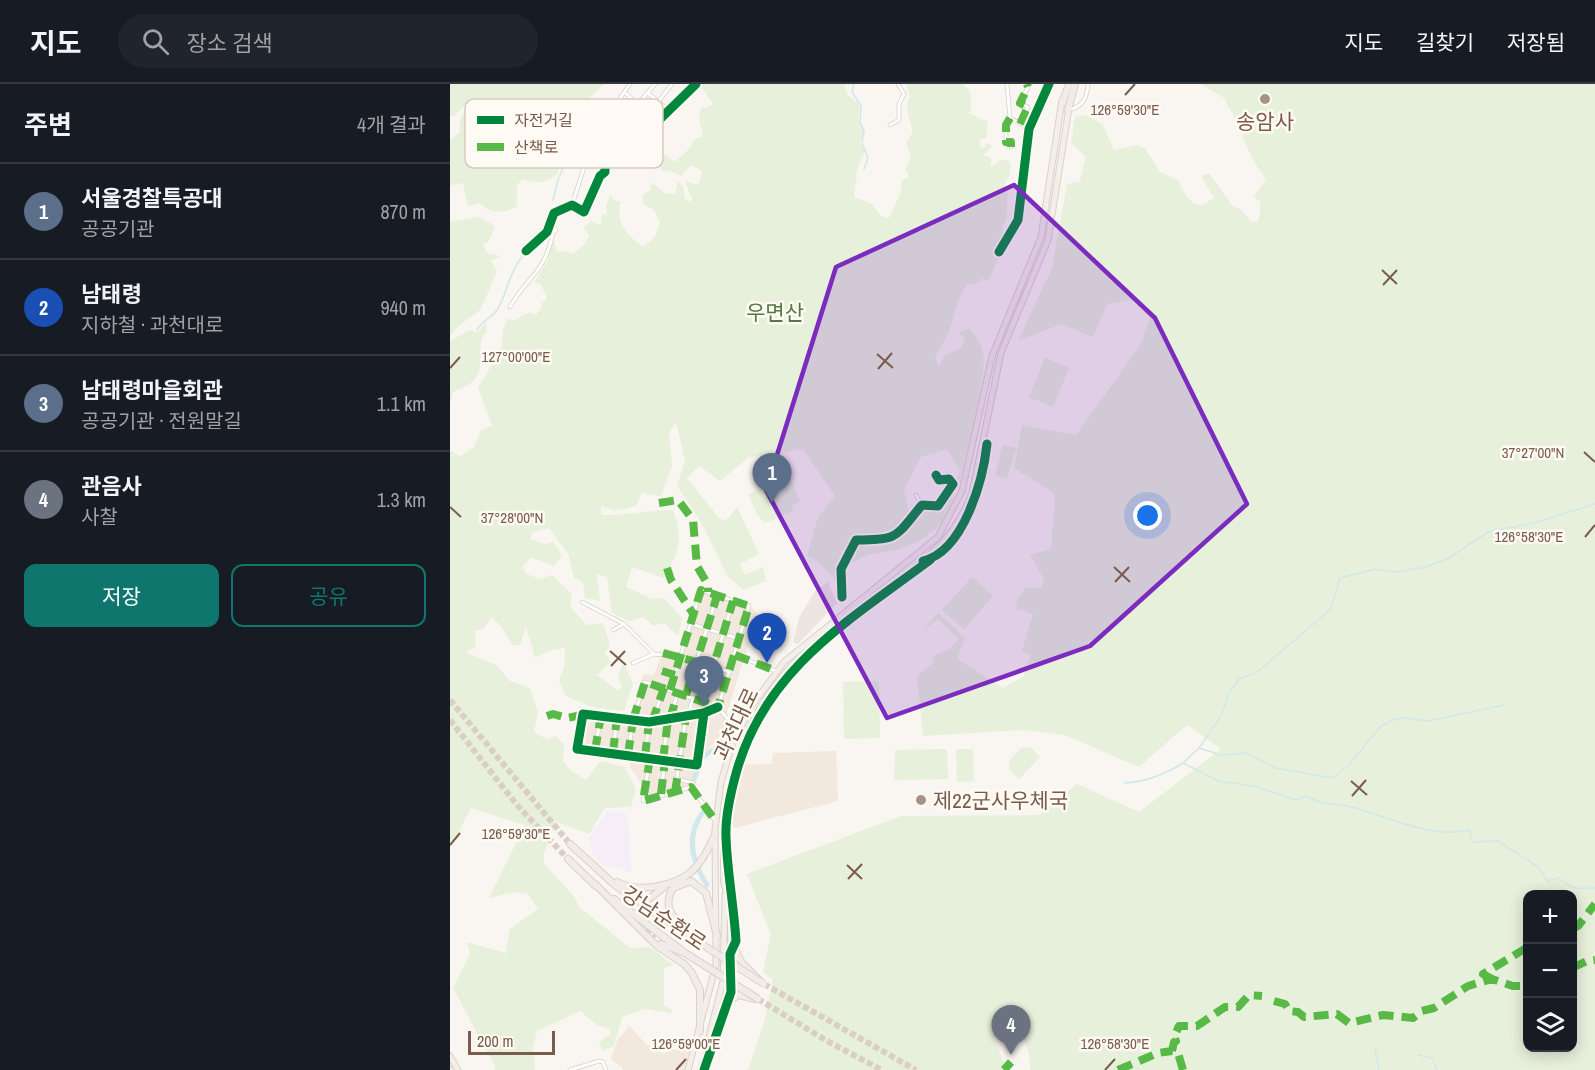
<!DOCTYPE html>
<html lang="ko">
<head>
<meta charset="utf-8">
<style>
  body { margin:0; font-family:"Archivo Narrow","Noto Sans KR",sans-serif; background:#20242c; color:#f1f3f6 }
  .controls { position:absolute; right:18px; bottom:18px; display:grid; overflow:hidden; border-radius:12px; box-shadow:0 3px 15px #0003 }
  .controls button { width:54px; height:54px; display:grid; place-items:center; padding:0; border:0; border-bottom:2px solid #363941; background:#171b24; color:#f1f3f6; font:30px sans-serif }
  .scale { position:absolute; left:18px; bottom:15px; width:87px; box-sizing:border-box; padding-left:6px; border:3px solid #7a5c4d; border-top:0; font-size:16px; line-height:21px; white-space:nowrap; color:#7a5c4d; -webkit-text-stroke:4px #fffaf3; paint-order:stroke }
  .you { position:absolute; left:698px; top:432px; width:21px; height:21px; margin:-15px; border:4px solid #fff; border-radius:50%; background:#1a73e8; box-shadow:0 0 0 9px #1a73e833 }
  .badge { display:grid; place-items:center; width:39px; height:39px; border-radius:50%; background:#0f766e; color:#fff; font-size:20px; font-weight:700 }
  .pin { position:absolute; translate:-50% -50px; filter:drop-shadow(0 2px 3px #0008) }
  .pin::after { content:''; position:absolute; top:32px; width:21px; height:18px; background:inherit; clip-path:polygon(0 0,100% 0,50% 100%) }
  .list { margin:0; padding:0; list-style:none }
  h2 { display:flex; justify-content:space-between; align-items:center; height:78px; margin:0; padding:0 24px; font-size:26px }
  h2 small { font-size:20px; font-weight:400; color:#9ea1a6 }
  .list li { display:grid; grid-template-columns:39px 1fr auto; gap:18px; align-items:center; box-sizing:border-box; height:96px; padding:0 24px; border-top:2px solid #363941 }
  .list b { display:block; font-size:22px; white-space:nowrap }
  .list p { margin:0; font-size:20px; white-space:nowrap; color:#9ea1a6 }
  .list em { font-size:20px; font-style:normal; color:#9ea1a6 }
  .actions { display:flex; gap:12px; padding:18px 24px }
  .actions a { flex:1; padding:14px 0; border:2px solid #0f766e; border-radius:12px; text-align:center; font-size:21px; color:#0f766e }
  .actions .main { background:#0f766e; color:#fff }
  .icon { flex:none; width:33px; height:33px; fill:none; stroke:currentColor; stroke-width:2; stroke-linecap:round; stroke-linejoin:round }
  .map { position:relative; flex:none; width:1145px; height:986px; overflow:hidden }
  header { display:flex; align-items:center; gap:36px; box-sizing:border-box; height:84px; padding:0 30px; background:#171b24; border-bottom:2px solid #363941 }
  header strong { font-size:28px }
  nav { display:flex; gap:33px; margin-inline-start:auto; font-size:21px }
  .search { width:420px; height:54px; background:#20242c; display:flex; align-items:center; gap:15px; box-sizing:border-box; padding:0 21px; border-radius:33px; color:#9ea1a6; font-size:22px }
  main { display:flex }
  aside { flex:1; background:#171b24 }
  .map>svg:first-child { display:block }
  .residential { fill:#f2e8de }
  .industrial { fill:#ede5e0 }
  .education { fill:#f6eef6 }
  .green { fill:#e7f0db; fill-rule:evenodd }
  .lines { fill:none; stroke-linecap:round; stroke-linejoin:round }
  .stream { stroke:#d0e8ea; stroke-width:1.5 }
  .river { stroke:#d0e8ea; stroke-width:5 }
  .trunk-tunnel { stroke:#d9cfc7; stroke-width:6; stroke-dasharray:6 3; stroke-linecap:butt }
  .minor-casing { stroke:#d7d1cb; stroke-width:4.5 }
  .primary-casing { stroke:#dad1cc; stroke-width:7 }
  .trunk-casing { stroke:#dad1cc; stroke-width:8 }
  .minor { stroke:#fefefd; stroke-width:3 }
  .primary { stroke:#f3eee8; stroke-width:5 }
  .trunk { stroke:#f2ece8; stroke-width:6 }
  .trunk-bridge-casing { stroke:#dad1cc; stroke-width:8; stroke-linecap:butt }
  .trunk-bridge { stroke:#f2ece8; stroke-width:6 }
  .quiet { stroke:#58b947; stroke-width:8; stroke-dasharray:15 8; stroke-linecap:butt }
  .cycleway-casing { stroke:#fffaf3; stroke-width:13 }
  .cycleway { stroke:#00873e; stroke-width:9 }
  .marked { fill:#7b2cbf; fill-opacity:0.2; stroke:#7b2cbf; stroke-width:4.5; stroke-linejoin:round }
  .ticks { fill:none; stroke:#7a5c4d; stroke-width:2 }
  .poi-dot { fill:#a69286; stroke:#fffaf3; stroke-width:2 }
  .labels { text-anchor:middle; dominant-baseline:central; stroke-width:5; stroke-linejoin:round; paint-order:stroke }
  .poi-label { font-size:21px; fill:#7a5c4d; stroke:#fffaf3 }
  .park-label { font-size:21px; fill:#537a41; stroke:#fffaf3 }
  .street-label { font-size:21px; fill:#7a5c4d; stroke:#fffaf3 }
  .key { fill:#fffaf3; stroke:#d7cbc1; stroke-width:1.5 }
  .key-label { font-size:16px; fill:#7a5c4d }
  .ticks-label { font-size:15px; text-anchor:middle; fill:#7a5c4d; stroke:#fffaf3; stroke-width:5; stroke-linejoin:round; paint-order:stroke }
</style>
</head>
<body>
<header>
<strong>지도</strong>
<div class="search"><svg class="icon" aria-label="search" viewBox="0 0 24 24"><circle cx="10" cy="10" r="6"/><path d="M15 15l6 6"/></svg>장소 검색</div>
<nav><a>지도</a><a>길찾기</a><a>저장됨</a></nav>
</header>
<main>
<aside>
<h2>주변<small>4개 결과</small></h2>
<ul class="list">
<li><span class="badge" style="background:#5c6f8a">1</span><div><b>서울경찰특공대</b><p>공공기관</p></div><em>870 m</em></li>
<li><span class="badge" style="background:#1a4fb4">2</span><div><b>남태령</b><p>지하철 · 과천대로</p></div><em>940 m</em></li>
<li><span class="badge" style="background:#5c6f8a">3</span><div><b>남태령마을회관</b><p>공공기관 · 전원말길</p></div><em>1.1 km</em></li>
<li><span class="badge" style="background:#6b7280">4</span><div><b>관음사</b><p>사찰</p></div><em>1.3 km</em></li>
</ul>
<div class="actions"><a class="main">저장</a><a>공유</a></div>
</aside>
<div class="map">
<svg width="1145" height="986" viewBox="0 0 1145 986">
  <rect width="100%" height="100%" fill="#f9f5f0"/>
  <!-- residential -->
  <g class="residential">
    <path d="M249 504 298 519 308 530 269 654 252 671 237 706 197 717 191 715 192 701 180 683 181 674 124 665 130 624 182 632 193 591 204 590 215 564 230 569Z"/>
    <path d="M386 667 388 717 284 744 279 738 285 701 292 681 322 680 323 669Z"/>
    <path d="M179 942 197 961 214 970 222 965 239 968 234 986H174L161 975 167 957Z"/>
  </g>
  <!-- industrial -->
  <path class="industrial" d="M378 498 387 519 348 560 343 559 349 534 365 507Z"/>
  <!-- education -->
  <path class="education" d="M158 727 175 728 179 739 181 788 151 780 143 769 138 755Z"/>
  <!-- green -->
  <g class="green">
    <path d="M0 0H154L136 17 138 22 134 32 139 39 129 45 126 44 114 54 118 68 109 81 108 89C98 99 86 100 72 95L67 101V122C56 130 39 130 30 119L18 122 13 99 0 101V57L10 48V37L17 19 4 32H0Z"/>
    <path d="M257 0H394L397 10 410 22 408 33 415 49 410 58 415 66 407 87 404 113 422 120 431 132 439 134 452 106 451 98 459 92 455 85 461 74 456 58 463 48C460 35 454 26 460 13L456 0H513L520 7 521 27 518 29 533 36H538L536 54 529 56 530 62 534 65 536 59 543 62 533 71 542 74 540 81 542 82 547 80V77L558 76C564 85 558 94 554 102 561 110 555 124 557 134L552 143 554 163 538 197 533 194 526 200 519 199C506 212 506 231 499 247 495 256 490 264 485 272L488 283 496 271 512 263 515 254 508 249 519 244C527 253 534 265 534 277 533 303 507 427 490 441 482 449 466 460 455 463 428 472 420 464 396 484L395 499 391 502 368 478 357 472 368 433 385 412 353 365 298 374 270 397 249 382 237 394 269 434 276 437 287 423 309 470 290 480 295 491 313 483 316 497 294 506 278 493 251 438 227 402 235 377 226 338 219 349 222 382 211 412 192 409 186 422 165 427 151 422V431C176 432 198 426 223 426 233 456 230 466 214 494L182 483 176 503 202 515 214 514 232 534 228 552 214 539 203 542 194 533 179 537 162 529 157 493 147 490 150 517 135 514 133 498 124 494 118 469 99 444 83 448 80 455 95 460 103 458 112 471 104 482 81 473 73 482 75 489 89 495 102 491 122 510 120 523 137 541 153 539 160 561 155 569 161 578 147 591 167 606 172 603 168 591 174 580 183 599 174 627 142 623 116 612 109 597 114 583 115 564 101 566 85 574 76 543 70 561H62L51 542 41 533 34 545 25 547 26 562 16 568 46 581 60 597 80 604 88 628 84 648 98 656 105 652 114 660 113 677 120 686 136 696 150 677 175 683 186 705 181 723 155 724 139 750 105 737 94 770V780L124 812 129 823 180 864 200 863 223 881 214 884V922L222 926 221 929 195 925 172 933 164 962 153 967 149 958 161 950 160 945 147 941 130 927 87 947 83 964 85 986H44L46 984 3 904 20 870 17 858 55 869 60 845 88 825 78 810 66 808 39 814 75 741 21 724 0 764V366L10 373 24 363 31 346 42 342 28 304 44 277 42 267 52 263 53 245 59 234 63 237 80 228 86 231 91 224V216L94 218 97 213 90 199H84L97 178 103 153 107 168 114 167 122 170 134 161 139 152 134 144 141 137 151 142 152 129 157 132 156 121 161 111 164 117H170C167 142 174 147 193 163L205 153 210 138 204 126 193 120V111L201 106 200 101 203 99 216 110H225L228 97 233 103 235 115 240 118 242 115 235 97 244 100 249 99 252 87 241 81 231 92 217 86 212 88 208 77 214 70 225 78 240 64 245 55 252 53 253 48C249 40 248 30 252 22L256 25 263 20 252 4ZM497 365 510 387 494 425 459 429 454 405 471 373Z"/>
    <path d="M751 0H1145V986H580C581 968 575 955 566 940L548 943 544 955 555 981 551 986H298L314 939 323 896 313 888 321 851 297 790 451 732 589 731 627 700 689 728 771 665 737 641 689 683 615 651 573 646 473 652 467 592 483 579V572L500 565 509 555 488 535 472 547 488 529 515 554 507 575 553 604 574 592 581 570 572 567 583 530 566 525 568 514 576 504H592L594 495 580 471 601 465 605 416 603 409 564 384 572 341 626 351 691 260 700 234 684 215 657 220 643 253 611 240 568 257 602 184 617 100 630 97 636 73 621 59 625 33 637 31 653 41 664 66 687 61 695 64 710 88 728 96C734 109 738 120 753 121L764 114 751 92 759 89 782 121 792 127 801 138H807L810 132V118L804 112 816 95 806 81 793 55 792 47 774 14ZM1078 810H1122V964H1078Z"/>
    <path d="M30 133 45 142 38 158 33 161 37 169 50 172 41 177 47 187 31 225 6 244 0 253V138Z"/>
    <path d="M36 238 37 247C24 259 38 279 24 296 20 301 9 305 3 308L0 319V257L20 246 28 249Z"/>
    <path d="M595 274 619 284 603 323 579 313Z"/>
    <path d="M553 361 566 364 557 395 545 391Z"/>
    <path d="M340 393 350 417 341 422 344 427 315 439 308 432 298 410Z"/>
    <path d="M522 493 543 512 514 545 492 526Z"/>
    <path d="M429 597 430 654 394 655 393 598Z"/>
    <path d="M580 663 590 673 569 695 560 687 559 677 571 664Z"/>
    <path d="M497 665 498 695 444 696 445 666Z"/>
    <path d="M506 665H523L524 697 507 698Z"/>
  </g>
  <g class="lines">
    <!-- stream -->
    <g class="stream">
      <path d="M404 0 402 8 411 22 410 39 414 46 412 59 418 74 414 85"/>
      <path d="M214 38 230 18 254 0"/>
      <path d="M103 116C107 101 107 91 118 78H131L151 59"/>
      <path d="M81 164 101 143"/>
      <path d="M27 246C32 237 42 233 47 226 59 207 59 183 78 167"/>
      <path d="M749 664 771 671 796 669 825 684 883 694 899 681 931 642 943 636 955 634 978 637 1054 621"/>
      <path d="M733 679 749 664 771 632 779 609 789 595 806 589 881 525 890 494 925 485 944 488 972 484 997 475 1038 448 1084 439 1145 420"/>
      <path d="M674 699C696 698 714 691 733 679L768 697 804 702 846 716 856 712C873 722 888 719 905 724 941 734 981 755 1019 746L1023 758 1048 757 1088 783 1097 797 1109 794C1121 806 1129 805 1145 804"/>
      <path d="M925 964 929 986"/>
      <path d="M969 971 982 974 987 986"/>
    </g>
    <!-- river -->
    <g class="river">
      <path d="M243 697 253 673 273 658 276 636"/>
      <path d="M254 727C235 751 242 778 257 801"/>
    </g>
    <!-- trunk-tunnel -->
    <g class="trunk-tunnel">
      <path d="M0 616 120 760"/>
      <path d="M0 636 67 721 118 775"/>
      <path d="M195 818 193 835 204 854"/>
      <path d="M314 900 466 986"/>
      <path d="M308 915 377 957 432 986"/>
    </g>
    <defs>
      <g id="minor">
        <path d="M557 0 560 34 578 44"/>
        <path d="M174 8 208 37"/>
        <path d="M198 9 219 27"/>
        <path d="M208 18 222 0"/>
        <path d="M188 20 205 0"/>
        <path d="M618 26C633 23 637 14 638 0"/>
        <path d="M560 34 556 41V58H561V63"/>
        <path d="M570 39 578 23 570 19 578 3 577 0"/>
        <path d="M440 41 449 36V20L454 10 448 0"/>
        <path d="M165 51 159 30 180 0"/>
        <path d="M122 121 137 74 155 57"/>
        <path d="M76 167 97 148 104 129 122 121 134 128 150 92 155 88V57L181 42 205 40 246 0"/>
        <path d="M549 168 568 136 579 45 599 0"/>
        <path d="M60 223C78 191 94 191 103 149L106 146 104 142 100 141"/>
        <path d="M466 411 472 421"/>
        <path d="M392 513 391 485 406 456C450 456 445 453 472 421L488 422 503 400 499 395 489 396 486 391"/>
        <path d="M132 518 174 540 204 570 231 573 280 588"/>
        <path d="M241 540 290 555"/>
        <path d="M163 546 174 540"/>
        <path d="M285 571 326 587"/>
        <path d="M183 579 204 570"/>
        <path d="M212 587 225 591"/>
        <path d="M220 606 251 506 299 522 268 623"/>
        <path d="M236 611 267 512"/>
        <path d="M253 617 283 517"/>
        <path d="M254 629 247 681 127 665 133 630 199 638 254 629 268 623"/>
        <path d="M238 632 243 613"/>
        <path d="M183 635 195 598 268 623 288 648"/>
        <path d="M220 635 228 608"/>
        <path d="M202 638 214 604"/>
        <path d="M145 667 151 631"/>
        <path d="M163 669 167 633"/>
        <path d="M178 671 183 636"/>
        <path d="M195 673 199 638"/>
        <path d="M200 674 193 717 241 703 266 738"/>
        <path d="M213 676 218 636"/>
        <path d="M227 695 243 699"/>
        <path d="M225 708 236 632"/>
        <path d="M211 710 215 676"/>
        <path d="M120 986 149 977 153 978 156 986"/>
      </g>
      <g id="primary">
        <path d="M274 799C270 709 288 631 356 567 379 545 407 527 432 508 472 478 504 457 522 409L551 269 598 156 619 24"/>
        <path d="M256 965 273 897 275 811"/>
        <path d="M0 972 8 986"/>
        <path d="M0 985V986"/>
        <path d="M238 986 266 881 265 745 271 698 283 659 301 623 334 578 488 453 512 407 542 272 591 153 612 16"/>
      </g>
      <g id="trunk">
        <path d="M612 20 619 0"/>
        <path d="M618 26 625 0"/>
        <path d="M120 760 166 802 242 854"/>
        <path d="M118 775 146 802"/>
        <path d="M274 797 281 829V858L292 879 309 896"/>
        <path d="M167 798C187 809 225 803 242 787 253 777 259 763 265 751"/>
        <path d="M145 800 207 862 234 880 242 889 250 906V947"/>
        <path d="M164 815 235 869"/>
        <path d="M195 818 214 803"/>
        <path d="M238 849C225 835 211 824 223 804L241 797 256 809 267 852"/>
        <path d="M211 860 235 869"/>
        <path d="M251 986 275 919 289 911 305 915"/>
      </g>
    </defs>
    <!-- minor casing -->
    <use href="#minor" class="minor-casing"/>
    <!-- primary casing -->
    <use href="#primary" class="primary-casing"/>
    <!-- trunk casing -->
    <use href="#trunk" class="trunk-casing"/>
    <!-- minor -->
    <use href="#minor" class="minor"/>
    <!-- primary -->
    <use href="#primary" class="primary"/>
    <!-- trunk -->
    <use href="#trunk" class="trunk"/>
    <defs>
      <g id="trunk-bridge">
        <path d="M242 854 314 900"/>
        <path d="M235 869 308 915"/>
      </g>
    </defs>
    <!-- trunk-bridge casing -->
    <use href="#trunk-bridge" class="trunk-bridge-casing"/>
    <!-- trunk-bridge -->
    <use href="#trunk-bridge" class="trunk-bridge"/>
    <!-- quiet -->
    <g class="quiet">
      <path d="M560 34 556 41V58H561V63"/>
      <path d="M570 40 578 23 570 19 578 3 577 0"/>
      <path d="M209 419 228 416 243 436 247 482 258 501V508"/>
      <path d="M217 484 221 496 244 531"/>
      <path d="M213 569 247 578"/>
      <path d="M285 571 326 587"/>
      <path d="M212 587 225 591"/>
      <path d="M220 606 251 506 299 522 268 623"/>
      <path d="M236 611 267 512"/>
      <path d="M253 617 283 517"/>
      <path d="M97 632 103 630 117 634 136 630"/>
      <path d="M220 635 228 608"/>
      <path d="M183 636 195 598 268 623"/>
      <path d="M202 638 214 604"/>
      <path d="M145 667 151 631"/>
      <path d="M163 669 167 633"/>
      <path d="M178 671 183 636"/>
      <path d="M195 673 199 638"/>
      <path d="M200 674 193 717 241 703 266 738"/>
      <path d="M213 676 218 635"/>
      <path d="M225 709 236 632"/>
      <path d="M211 710 215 676"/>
      <path d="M1122 845 1128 842 1145 820"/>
      <path d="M1122 884 1137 877 1145 876"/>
      <path d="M1042 895 1033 890 1078 863"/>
      <path d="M824 917 835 920 839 927 848 928 854 933 887 930 899 939 933 931 963 934 972 927 984 924 1018 902 1042 895 1063 902H1072L1078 898"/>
      <path d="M554 986 561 978"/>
      <path d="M668 986 708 969 722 967"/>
      <path d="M733 986 728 969 722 967 724 958 726 957 724 953 729 942H747L775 923H788L799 911 812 912"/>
    </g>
    <defs>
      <g id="cycleway">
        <path d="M76 167 97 148 104 129 122 121 134 128 150 92 155 88V57L181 42 205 40 246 0"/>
        <path d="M549 168 568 136 579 45 599 0"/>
        <path d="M473 477C514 467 533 396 537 360"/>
        <path d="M392 513 391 485 406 456C450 456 445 453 472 421L488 422 503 400 499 395 489 396 486 391"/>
        <path d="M254 629 247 681 127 665 133 630 199 638 254 629 268 623"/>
        <path d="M254 986 281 908 280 870 286 857C284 823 277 786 276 753 275 731 281 707 287 686 317 583 400 536 480 476"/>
      </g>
    </defs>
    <!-- cycleway casing -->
    <use href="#cycleway" class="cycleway-casing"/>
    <!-- cycleway -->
    <use href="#cycleway" class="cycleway"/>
  </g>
  <!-- marked area -->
  <path class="marked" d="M564 101 705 234 797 420 640 562 437 634 316 406 386 183Z"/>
  <!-- ticks -->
  <path class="ticks" d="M675 11 685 0M932 186 947 200M933 201 947 186M427 270 443 284M0 284 10 273M428 285 442 269M1134 368 1145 378M0 423 11 433M1135 453 1145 441M664 483 680 498M665 498 679 483M160 567 176 581M161 582 175 567M901 697 917 711M902 712 916 696M0 761 10 749M397 781 412 795M398 795 412 780M226 986 236 975M655 986 665 975"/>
  <!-- markers -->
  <g class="poi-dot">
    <circle cx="815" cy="15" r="6"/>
    <circle cx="471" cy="716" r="6"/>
  </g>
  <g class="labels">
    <!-- poi labels -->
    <g class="poi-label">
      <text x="815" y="37">송암사</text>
      <text x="483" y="716" text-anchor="start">제22군사우체국</text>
    </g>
    <!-- park labels -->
    <g class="park-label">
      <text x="325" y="228">우면산</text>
    </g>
    <!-- street labels -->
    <g class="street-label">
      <text transform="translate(286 640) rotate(-65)">과천대로</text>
      <text transform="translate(214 834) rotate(34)">강남순환로</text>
    </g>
  </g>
  <!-- legend -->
  <rect x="15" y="15" width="198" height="69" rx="9" class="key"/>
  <rect x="27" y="32" width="27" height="8" fill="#00873e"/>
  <rect x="27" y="59" width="27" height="8" fill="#58b947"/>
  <g class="key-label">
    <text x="64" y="42">자전거길</text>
    <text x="64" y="69">산책로</text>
  </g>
  <g class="ticks-label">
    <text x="675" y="31">126°59'30"E</text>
    <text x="66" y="278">127°00'00"E</text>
    <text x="1083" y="374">37°27'00"N</text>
    <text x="62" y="439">37°28'00"N</text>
    <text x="1079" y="458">126°58'30"E</text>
    <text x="66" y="755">126°59'30"E</text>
    <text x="236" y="965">126°59'00"E</text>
    <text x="665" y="965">126°58'30"E</text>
  </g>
</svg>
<div class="controls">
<button>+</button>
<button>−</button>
<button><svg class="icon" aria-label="layers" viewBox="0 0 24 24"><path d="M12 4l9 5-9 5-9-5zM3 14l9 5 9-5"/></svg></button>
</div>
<div class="scale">200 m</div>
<div class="you"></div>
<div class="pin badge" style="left:322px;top:419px;background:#5c6f8a">1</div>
<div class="pin badge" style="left:317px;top:579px;background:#1a4fb4">2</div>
<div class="pin badge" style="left:254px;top:622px;background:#5c6f8a">3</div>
<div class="pin badge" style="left:561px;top:971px;background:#6b7280">4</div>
</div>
</main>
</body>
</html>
